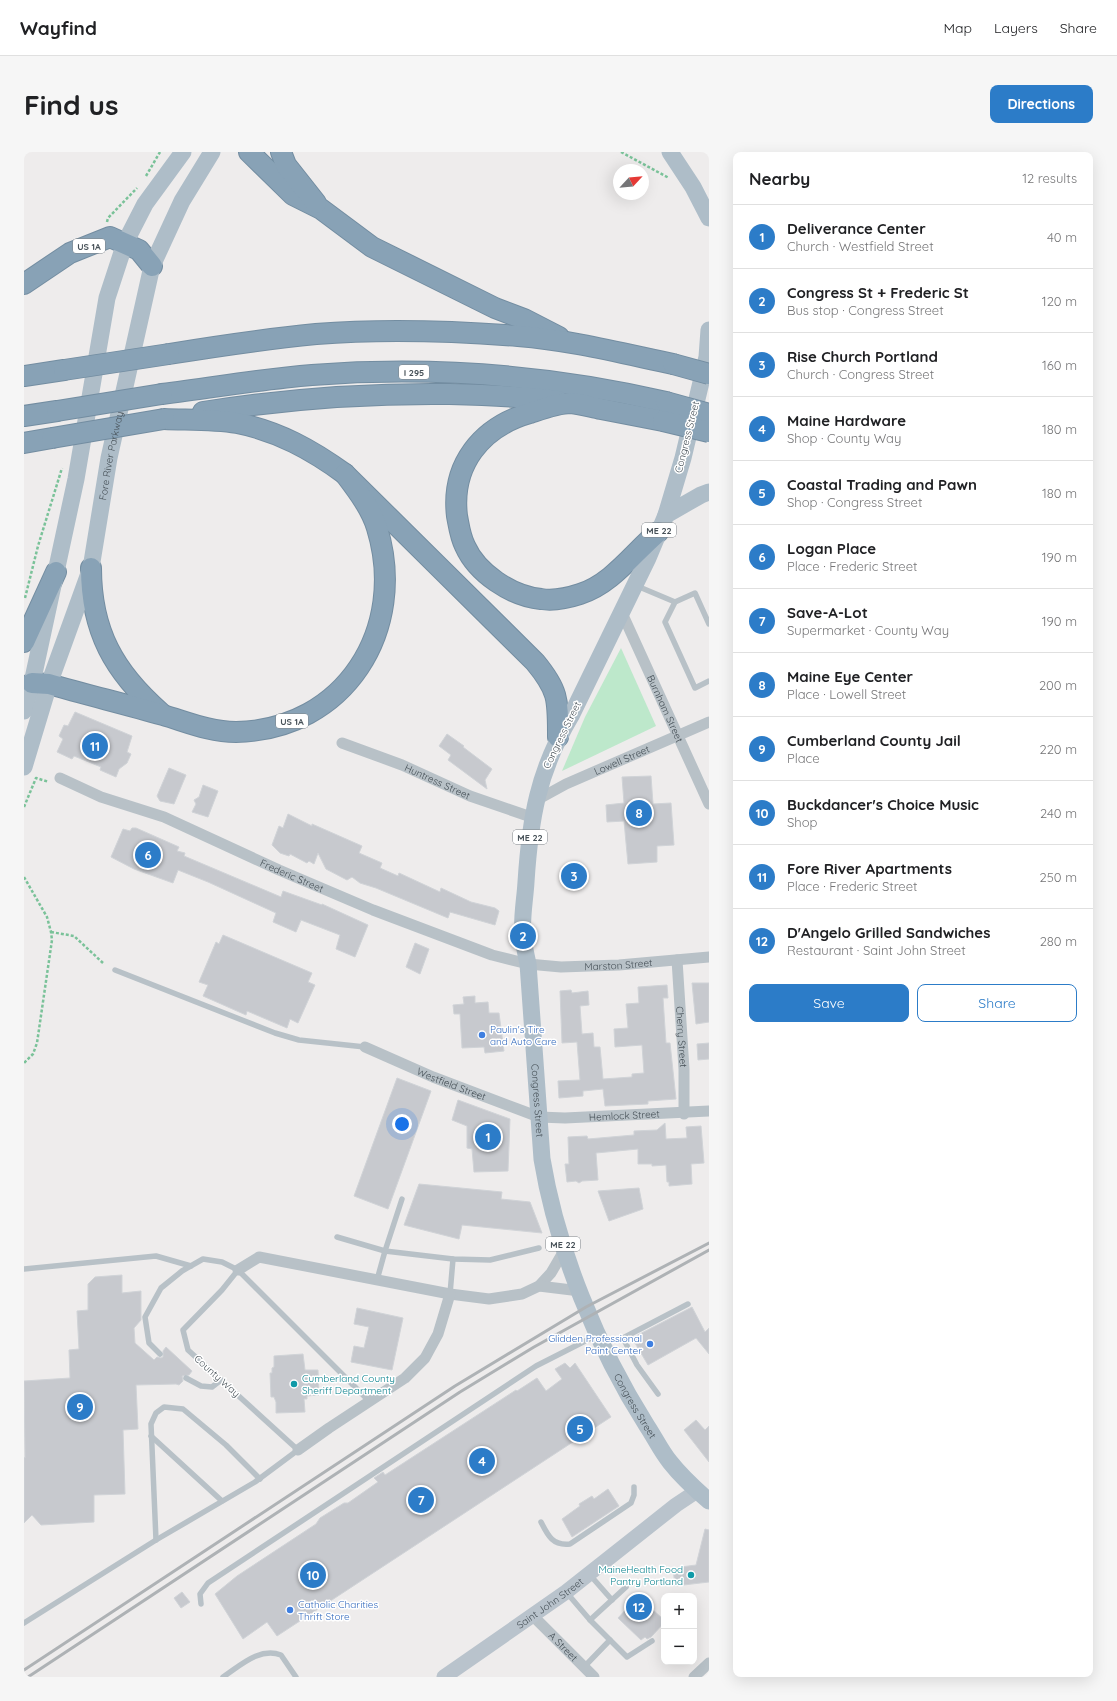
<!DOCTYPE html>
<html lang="en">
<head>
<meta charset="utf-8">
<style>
  body { margin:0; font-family:Quicksand,sans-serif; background:#f6f6f6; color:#202124 }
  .controls { position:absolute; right:12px; bottom:12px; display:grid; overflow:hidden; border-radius:8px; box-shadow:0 4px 16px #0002 }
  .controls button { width:36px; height:36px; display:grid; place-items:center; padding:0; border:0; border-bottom:1px solid #e0e0e0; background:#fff; color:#202124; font:20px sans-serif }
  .compass { position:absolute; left:589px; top:12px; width:36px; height:36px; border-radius:50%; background:#fff; box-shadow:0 4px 16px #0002; rotate:64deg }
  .you { position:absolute; left:378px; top:972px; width:14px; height:14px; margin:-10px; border:3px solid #fff; border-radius:50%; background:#1a73e8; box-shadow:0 0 0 6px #1a73e833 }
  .badge { display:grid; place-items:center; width:26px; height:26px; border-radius:50%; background:#2c7cc8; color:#fff; font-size:13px; font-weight:700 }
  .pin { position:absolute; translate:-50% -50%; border:2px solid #fff; box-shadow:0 1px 4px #0006 }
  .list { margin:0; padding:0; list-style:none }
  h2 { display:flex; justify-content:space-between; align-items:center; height:52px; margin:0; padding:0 16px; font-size:17px }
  h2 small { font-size:13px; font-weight:400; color:#757577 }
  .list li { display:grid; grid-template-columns:26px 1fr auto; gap:12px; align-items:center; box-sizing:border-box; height:64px; padding:0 16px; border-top:1px solid #e0e0e0 }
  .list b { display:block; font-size:15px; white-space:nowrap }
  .list p { margin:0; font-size:13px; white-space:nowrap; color:#757577 }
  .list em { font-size:13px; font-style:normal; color:#757577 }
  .actions { display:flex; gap:8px; padding:12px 16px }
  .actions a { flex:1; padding:9px 0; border:1px solid #2c7cc8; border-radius:8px; text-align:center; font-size:14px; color:#2c7cc8 }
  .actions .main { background:#2c7cc8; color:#fff }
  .map { position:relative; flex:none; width:685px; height:1525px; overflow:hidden; border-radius:8px }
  header { display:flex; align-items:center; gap:24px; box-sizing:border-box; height:56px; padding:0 20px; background:#fff; border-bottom:1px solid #e0e0e0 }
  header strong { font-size:19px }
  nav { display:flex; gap:22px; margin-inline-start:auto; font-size:14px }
  .intro { display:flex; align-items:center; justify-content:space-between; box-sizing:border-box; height:96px; padding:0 24px }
  h1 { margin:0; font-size:28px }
  .button { padding:10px 18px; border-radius:8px; background:#2c7cc8; color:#fff; font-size:14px; font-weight:700 }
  main { display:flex; gap:24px; padding:0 24px }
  aside { flex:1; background:#fff; border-radius:8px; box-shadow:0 4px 16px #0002 }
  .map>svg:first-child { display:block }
  .green { fill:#bde8cb }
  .building { fill:#c7c9ce; stroke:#d0d3d7 }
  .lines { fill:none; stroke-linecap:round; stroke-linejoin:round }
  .motorway-casing { stroke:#738da1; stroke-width:22 }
  .path { stroke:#7ac299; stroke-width:2.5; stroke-dasharray:3 2; stroke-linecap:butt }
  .service { stroke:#b8c1c7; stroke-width:5.5 }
  .minor { stroke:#b8c1c7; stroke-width:11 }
  .secondary { stroke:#b9c3cc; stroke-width:15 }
  .primary { stroke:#aebdc8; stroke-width:17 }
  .motorway { stroke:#88a2b6; stroke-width:20 }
  .rail { stroke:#aeb2b5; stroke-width:3 }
  .motorway-bridge-casing { stroke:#738da1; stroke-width:22; stroke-linecap:butt }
  .motorway-bridge { stroke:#88a2b6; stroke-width:20 }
  .shop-dot { fill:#3f7fe0; stroke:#fff; stroke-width:1.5 }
  .culture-dot { fill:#0f9aa8; stroke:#fff; stroke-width:1.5 }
  .labels { text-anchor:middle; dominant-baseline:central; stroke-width:3; stroke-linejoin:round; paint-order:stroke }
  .shield { fill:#fff; stroke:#7e8489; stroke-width:1 }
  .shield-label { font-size:9px; font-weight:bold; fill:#465057 }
  .street-label { font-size:10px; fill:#465057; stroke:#fff }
  .shop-label { font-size:10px; fill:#366cbe; stroke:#fff; text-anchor:start }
  .culture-label { font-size:10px; fill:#0d838f; stroke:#fff; text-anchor:start }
</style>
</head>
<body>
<header>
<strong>Wayfind</strong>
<nav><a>Map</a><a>Layers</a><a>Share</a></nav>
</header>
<div class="intro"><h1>Find us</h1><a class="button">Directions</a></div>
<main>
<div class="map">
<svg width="685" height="1525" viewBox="0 0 685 1525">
  <rect width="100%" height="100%" fill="#eeecec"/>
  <!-- green -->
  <path class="green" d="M597 496 632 574 538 619 561 565Z"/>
  <!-- building -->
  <g class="building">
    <path d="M51 560 108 584 103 600 107 602 103 611 95 617 92 625 76 618 77 615 50 604 48 607 33 600 39 587 35 584 40 573 44 574Z"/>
    <path d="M423 582 440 594 439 595 468 617 461 628 463 637 424 608 427 603 415 594Z"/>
    <path d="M145 616 162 623 150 652 136 649 133 644Z"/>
    <path d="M627 624 629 652 647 651 650 693 633 694V710L604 712 600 669 583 670 582 653 600 651 598 625Z"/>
    <path d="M179 633 194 639 184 665 168 660 172 652 170 648 175 645Z"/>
    <path d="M264 662 288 674V672L338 694 335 701 358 711 356 716 374 724 375 721 416 740 417 736 447 750 471 756 475 759 471 773 426 760 424 766 352 736 336 731 328 725 323 728 302 717 294 701 290 712 285 709 283 711 266 702 265 704 256 701 248 693 255 674 259 676Z"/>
    <path d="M108 676H112L155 695 153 699 161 701 160 704 257 745 259 739 298 753V752L344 773 331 805 312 797 316 783 277 768 272 780 249 770 252 761 184 730 154 718 149 731 110 717 87 705 99 677 106 679Z"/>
    <path d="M199 783 288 821 284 830 291 833 274 871 266 867 263 876 223 859 222 863 179 844 184 833 175 830 192 790 195 792Z"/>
    <path d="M391 791 405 797 396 822 382 815Z"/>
    <path d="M668 831H685V870L672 872Z"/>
    <path d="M643 833 644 846H639L642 891H646L652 947 624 949V952L581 954 579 937 559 939V944L535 946 534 929 556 928 553 890 538 891 536 839 547 838 548 841 564 839 565 853 556 854 558 882 569 881 570 895H576L579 927 608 925V922L620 921 618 893 591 895 590 877 604 876 602 852 615 851 614 835Z"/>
    <path d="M451 844V851L464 850 465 861H475L480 899 461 901 460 895 438 896 436 862H430L429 853 440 852 439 845Z"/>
    <path d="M685 891V907L674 908 673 892Z"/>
    <path d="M373 926 407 939 364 1057 330 1044Z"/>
    <path d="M434 948 486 967 484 1019 450 1020 448 997 443 996V974L428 968Z"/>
    <path d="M641 971 642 987 663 986 662 975 677 974 680 1011 667 1012 668 1032 645 1034V1030H643L642 1013 628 1014V1012H614V997L572 1001 574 1028 558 1029 555 1031 552 1029 543 1030 541 1012H545L544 985 563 984 564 987 610 983V979L633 978Z"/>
    <path d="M395 1032 478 1040 477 1047 506 1050 518 1081 438 1073 435 1087 380 1073Z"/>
    <path d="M615 1036 619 1057 585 1069 574 1039Z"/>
    <path d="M98 1123V1141L117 1139V1168L110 1176 111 1191 130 1208 133 1205 137 1206 139 1205V1199L142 1195 168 1219 165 1223 158 1224 159 1229 155 1233 152 1232 112 1233 114 1277 99 1278 101 1342 70 1343V1370L17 1373 8 1363 0 1371V1305L1 1306 0 1229 46 1226 45 1198 55 1197 53 1159 64 1158V1132L71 1125Z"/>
    <path d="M668 1155 681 1180 685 1176V1202L672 1186 624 1213 608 1186Z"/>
    <path d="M333 1156 379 1166 368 1218 327 1210 330 1194 340 1196 345 1175 330 1172Z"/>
    <path d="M279 1202 281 1218H294L295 1243 283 1244V1247H280L281 1260 252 1261V1250L250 1245H247L246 1221H248V1216L250 1215V1204Z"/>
    <path d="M541 1211 546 1216 551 1211 587 1265 253 1484 243 1470 219 1487 191 1442 213 1424 292 1372 296 1366 320 1351H324L354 1330 350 1326 359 1320 361 1323 492 1238 493 1239 513 1226 522 1239 538 1227 531 1217Z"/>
    <path d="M672 1268 681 1278 685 1274V1310L660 1278Z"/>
    <path d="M584 1337 595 1354 548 1385 538 1367 556 1354 555 1352 568 1344 570 1347Z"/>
    <path d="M681 1377 685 1378V1430L651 1434 649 1416 672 1413Z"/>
    <path d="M158 1440 166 1450 157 1456 150 1446Z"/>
    <path d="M614 1444 640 1468V1471L627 1485 623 1487 621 1485 617 1488 594 1466Z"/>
  </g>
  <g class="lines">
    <defs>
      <g id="motorway">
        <path d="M225 0 269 43 297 57 348 95 471 156 500 167 535 185"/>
        <path d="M257 0 262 13 292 51"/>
        <path d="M0 132 46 101 86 85 115 98 128 114"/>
        <path d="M145 202C194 194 242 187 292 182 356 177 429 179 494 184 546 188 597 201 649 212"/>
        <path d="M0 224 40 218"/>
        <path d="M138 242C188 236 237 227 288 223 407 214 526 223 642 250"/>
        <path d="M179 260C261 247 342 241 425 242 461 243 498 244 534 249"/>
        <path d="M0 264 33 259"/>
        <path d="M140 267C164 268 190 267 213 271 254 279 288 298 321 322L511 510C535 539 534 548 534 585"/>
        <path d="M0 291 28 286"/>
        <path d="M634 380C609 401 588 432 556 442 544 446 530 449 517 447 487 444 453 421 441 394 436 384 435 374 433 364 427 313 457 275 506 261 518 257 534 251 547 251 557 252 567 255 577 257 598 261 618 265 639 269"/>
        <path d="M67 416C67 479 90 520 137 561"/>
        <path d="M0 490 32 420"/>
        <path d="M8 531 25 532C63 543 101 552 139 563 163 570 186 580 212 580 321 578 384 477 353 376 347 356 333 338 321 322"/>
      </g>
    </defs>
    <!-- motorway casing -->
    <use href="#motorway" class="motorway-casing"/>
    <!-- path -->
    <g class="path">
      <path d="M597 0 645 26"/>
      <path d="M122 24 136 0"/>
      <path d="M83 70 84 66 113 36"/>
      <path d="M1 446 14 394 38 316"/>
      <path d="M0 655 12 626 25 630"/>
      <path d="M0 725 23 765 27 780 28 788 13 891 9 902 0 911"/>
      <path d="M27 780 50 784 79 811"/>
    </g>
    <!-- service -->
    <g class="service">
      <path d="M613 434 651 450"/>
      <path d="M685 472 671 441 651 450 641 470 671 536 685 529"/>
      <path d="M91 818 251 881 275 888 341 895"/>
      <path d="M378 1047 361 1099 429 1107 466 1108 515 1096"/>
      <path d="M313 1085 361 1099 353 1128"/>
      <path d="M0 1117 132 1104 167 1114"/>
      <path d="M426 1142 429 1107"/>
      <path d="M136 1202 125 1191 121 1165 137 1136 158 1119 179 1107 198 1110 214 1118 345 1249"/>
      <path d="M162 1226 177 1234 188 1235 197 1228"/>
      <path d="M634 1242 613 1213 599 1186 664 1152"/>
      <path d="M127 1284 198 1349"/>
      <path d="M517 1370C524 1384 529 1394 546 1392L607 1351 610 1343V1335"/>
      <path d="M132 1388 127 1272 132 1261 140 1255 159 1257 202 1293 236 1327"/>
      <path d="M566 1423 588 1448"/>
      <path d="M543 1441 566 1468 603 1505 628 1489"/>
      <path d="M177 1452 176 1442 184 1431 512 1214 573 1183"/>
      <path d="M566 1468 602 1435"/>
      <path d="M0 1471 132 1388 231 1330 274 1298 164 1198 159 1178 198 1138 214 1118"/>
      <path d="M560 1515 586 1488"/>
      <path d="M199 1525C216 1514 235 1495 257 1503L272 1525"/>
    </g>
    <!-- minor -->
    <g class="minor">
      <path id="s1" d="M598 461 685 652"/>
      <path id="s2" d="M318 591 378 613 446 644 510 666"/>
      <path id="s3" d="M36 626 77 645 140 665 255 718 349 758 468 803 504 812 537 815 595 813 685 805"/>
      <path id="s4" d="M511 649 542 632 685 570"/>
      <path id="s5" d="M653 808 660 917V962"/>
      <path id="s6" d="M341 895 409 925 515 965 541 966 685 959"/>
      <path d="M214 1118 235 1105 426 1142 465 1147 498 1142 515 1134 527 1121 541 1097"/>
      <path d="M515 1134 556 1139"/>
      <path d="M274 1298 305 1276 381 1226 401 1206 414 1182 426 1142"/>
      <path id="s7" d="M509 1464 570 1525"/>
      <path d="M670 1525 685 1511"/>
    </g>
    <!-- secondary -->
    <path class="secondary" id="s8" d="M420 1525 542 1440 652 1353 673 1339"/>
    <!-- primary -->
    <g class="primary">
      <path d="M646 0 669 35 685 66"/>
      <path id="s9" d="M685 178 683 205 659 306 642 363 624 406 547 564C514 619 506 667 502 730 501 748 497 767 499 785 500 794 502 803 504 812L518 1007C533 1098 574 1197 623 1274 631 1286 637 1299 646 1310 657 1324 671 1337 685 1349"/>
      <path d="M642 363 677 343 685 340"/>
      <path d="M0 559 8 531 52 327 83 146 101 91 121 52 159 0"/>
      <path id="s10" d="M0 615 25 532 67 416 85 306 128 114 158 49 188 0"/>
    </g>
    <!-- motorway -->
    <use href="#motorway" class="motorway"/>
    <!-- rail -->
    <g class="rail">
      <path d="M0 1518 431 1234 562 1155 685 1091"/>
      <path d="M4 1525 436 1240 510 1195 685 1098"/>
    </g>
    <defs>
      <g id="motorway-bridge">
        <path d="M649 212 685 222"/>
        <path d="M40 218 145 202"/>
        <path d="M642 250 685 262"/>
        <path d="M33 259 138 242"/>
        <path d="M639 269 685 280"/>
        <path d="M28 286 140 267"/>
      </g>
    </defs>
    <!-- motorway-bridge casing -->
    <use href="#motorway-bridge" class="motorway-bridge-casing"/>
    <!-- motorway-bridge -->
    <use href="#motorway-bridge" class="motorway-bridge"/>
  </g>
  <!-- markers -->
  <g class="shop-dot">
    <circle cx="458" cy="883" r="4"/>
    <circle cx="626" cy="1192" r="4"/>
    <circle cx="266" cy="1458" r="4"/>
  </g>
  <g class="culture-dot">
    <circle cx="270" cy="1232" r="4"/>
    <circle cx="667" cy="1423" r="4"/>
  </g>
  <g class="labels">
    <!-- shield labels -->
    <g class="shield">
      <rect x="49" y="87" width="32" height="14" rx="3"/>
      <rect x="375" y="213" width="30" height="14" rx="3"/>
      <rect x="618" y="371" width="34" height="14" rx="3"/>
      <rect x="252" y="562" width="32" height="14" rx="3"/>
      <rect x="489" y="678" width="34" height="14" rx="3"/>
      <rect x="522" y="1085" width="34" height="14" rx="3"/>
    </g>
    <g class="shield-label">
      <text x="65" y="94">US 1A</text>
      <text x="390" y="220">I 295</text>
      <text x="635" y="378">ME 22</text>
      <text x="268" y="569">US 1A</text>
      <text x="506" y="685">ME 22</text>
      <text x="539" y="1092">ME 22</text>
    </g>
    <!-- street labels -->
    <g class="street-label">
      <text transform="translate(663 285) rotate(-76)">Congress Street</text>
      <text stroke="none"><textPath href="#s10" startOffset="324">Fore River Parkway</textPath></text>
      <text stroke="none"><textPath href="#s1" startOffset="105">Burnham Street</textPath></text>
      <text transform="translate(538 583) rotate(-64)">Congress Street</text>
      <text stroke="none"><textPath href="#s4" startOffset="96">Lowell Street</textPath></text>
      <text stroke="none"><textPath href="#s2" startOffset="103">Huntress Street</textPath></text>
      <text stroke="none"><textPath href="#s3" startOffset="252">Frederic Street</textPath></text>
      <text stroke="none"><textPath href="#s3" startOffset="595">Marston Street</textPath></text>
      <text stroke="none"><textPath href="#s5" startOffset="77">Cherry Street</textPath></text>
      <text stroke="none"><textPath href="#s6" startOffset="94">Westfield Street</textPath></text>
      <text stroke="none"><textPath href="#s9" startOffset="806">Congress Street</textPath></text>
      <text stroke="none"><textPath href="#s6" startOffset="273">Hemlock Street</textPath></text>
      <text transform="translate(193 1224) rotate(42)">County Way</text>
      <text stroke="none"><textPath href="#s9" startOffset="1130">Congress Street</textPath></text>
      <text stroke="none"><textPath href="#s8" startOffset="129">Saint John Street</textPath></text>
      <text stroke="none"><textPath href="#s7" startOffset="43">A Street</textPath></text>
    </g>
    <!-- shop labels -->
    <g class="shop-label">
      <text x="466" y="877">Paulin's Tire<tspan x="466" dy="12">and Auto Care</tspan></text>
      <text x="618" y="1186" text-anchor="end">Glidden Professional<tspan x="618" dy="12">Paint Center</tspan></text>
      <text x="274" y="1452">Catholic Charities<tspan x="274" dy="12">Thrift Store</tspan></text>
    </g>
    <!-- culture labels -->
    <g class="culture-label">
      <text x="278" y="1226">Cumberland County<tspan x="278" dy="12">Sheriff Department</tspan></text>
      <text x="659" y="1417" text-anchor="end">MaineHealth Food<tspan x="659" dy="12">Pantry Portland</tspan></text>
    </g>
  </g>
</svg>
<div class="controls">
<button>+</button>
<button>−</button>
</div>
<svg class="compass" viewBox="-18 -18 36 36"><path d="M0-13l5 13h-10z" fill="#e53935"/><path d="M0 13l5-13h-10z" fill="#757577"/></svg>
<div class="you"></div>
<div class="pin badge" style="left:464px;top:985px">1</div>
<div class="pin badge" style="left:499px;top:784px">2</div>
<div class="pin badge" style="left:550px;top:724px">3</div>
<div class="pin badge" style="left:458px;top:1309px">4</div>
<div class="pin badge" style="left:556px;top:1277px">5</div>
<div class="pin badge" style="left:124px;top:703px">6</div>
<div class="pin badge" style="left:397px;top:1348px">7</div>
<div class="pin badge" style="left:615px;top:661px">8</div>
<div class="pin badge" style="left:56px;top:1255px">9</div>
<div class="pin badge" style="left:289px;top:1423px">10</div>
<div class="pin badge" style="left:71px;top:594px">11</div>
<div class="pin badge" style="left:615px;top:1455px">12</div>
</div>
<aside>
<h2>Nearby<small>12 results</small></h2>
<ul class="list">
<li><span class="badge">1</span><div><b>Deliverance Center</b><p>Church · Westfield Street</p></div><em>40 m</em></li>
<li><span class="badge">2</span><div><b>Congress St + Frederic St</b><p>Bus stop · Congress Street</p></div><em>120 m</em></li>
<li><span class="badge">3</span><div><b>Rise Church Portland</b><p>Church · Congress Street</p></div><em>160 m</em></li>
<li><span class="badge">4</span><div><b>Maine Hardware</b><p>Shop · County Way</p></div><em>180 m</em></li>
<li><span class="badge">5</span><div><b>Coastal Trading and Pawn</b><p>Shop · Congress Street</p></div><em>180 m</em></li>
<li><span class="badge">6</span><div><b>Logan Place</b><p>Place · Frederic Street</p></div><em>190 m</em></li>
<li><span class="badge">7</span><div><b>Save-A-Lot</b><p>Supermarket · County Way</p></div><em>190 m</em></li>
<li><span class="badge">8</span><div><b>Maine Eye Center</b><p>Place · Lowell Street</p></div><em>200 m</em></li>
<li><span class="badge">9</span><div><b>Cumberland County Jail</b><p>Place</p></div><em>220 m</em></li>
<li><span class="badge">10</span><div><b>Buckdancer's Choice Music</b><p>Shop</p></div><em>240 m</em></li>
<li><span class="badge">11</span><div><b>Fore River Apartments</b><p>Place · Frederic Street</p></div><em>250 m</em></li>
<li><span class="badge">12</span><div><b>D'Angelo Grilled Sandwiches</b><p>Restaurant · Saint John Street</p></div><em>280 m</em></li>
</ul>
<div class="actions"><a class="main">Save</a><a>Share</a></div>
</aside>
</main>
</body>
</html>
